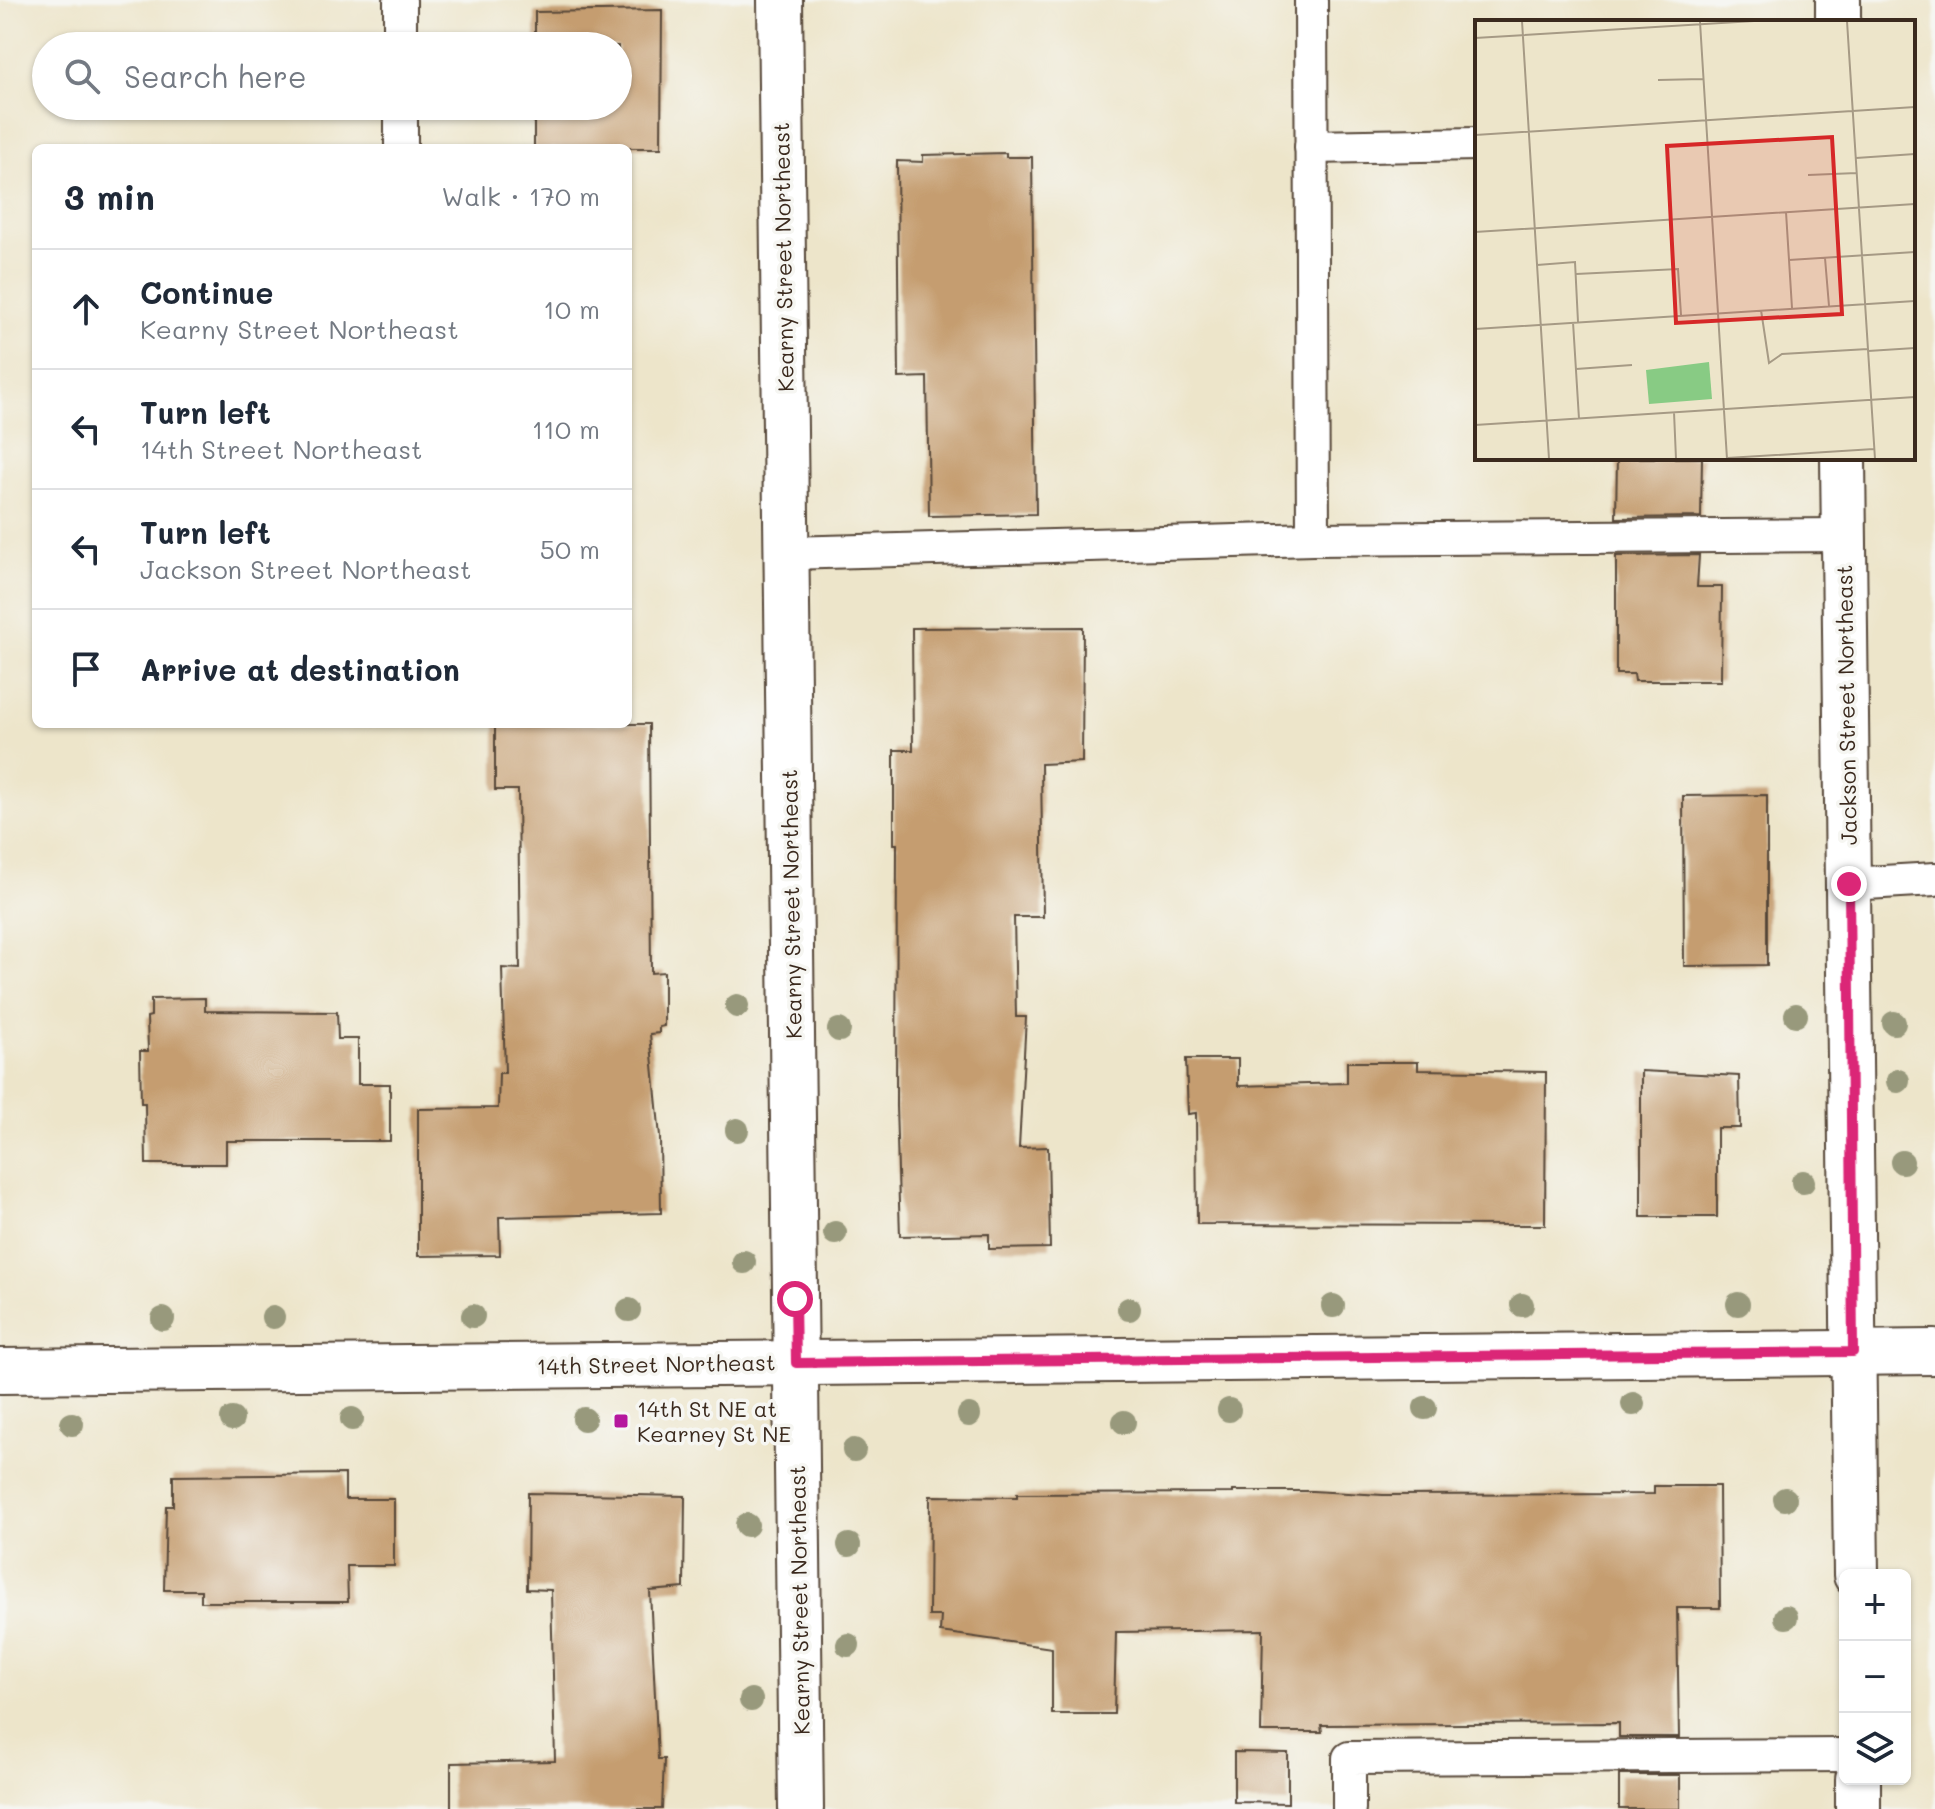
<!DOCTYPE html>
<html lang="en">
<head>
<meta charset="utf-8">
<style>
  body { margin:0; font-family:Mali,sans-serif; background:#f2f2f3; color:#1f2937 }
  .controls { position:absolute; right:24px; bottom:24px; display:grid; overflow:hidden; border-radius:12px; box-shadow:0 2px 6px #0004 }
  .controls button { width:72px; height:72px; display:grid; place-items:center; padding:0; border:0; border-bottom:2px solid #e0e1e3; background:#fff; color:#1f2937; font:40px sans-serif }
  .stop { position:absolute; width:24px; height:24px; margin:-18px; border:6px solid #db2777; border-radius:50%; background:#fff }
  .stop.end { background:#db2777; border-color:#fff; box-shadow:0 2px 8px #0008 }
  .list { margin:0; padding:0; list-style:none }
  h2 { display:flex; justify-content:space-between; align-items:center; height:104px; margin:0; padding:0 32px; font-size:34px }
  h2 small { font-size:26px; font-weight:400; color:#747a83 }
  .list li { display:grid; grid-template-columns:52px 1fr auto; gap:24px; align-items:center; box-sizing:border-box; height:120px; padding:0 32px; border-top:2px solid #e0e1e3 }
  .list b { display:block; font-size:30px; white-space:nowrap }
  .list p { margin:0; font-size:26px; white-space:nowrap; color:#747a83 }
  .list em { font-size:26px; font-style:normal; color:#747a83 }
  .icon { flex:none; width:44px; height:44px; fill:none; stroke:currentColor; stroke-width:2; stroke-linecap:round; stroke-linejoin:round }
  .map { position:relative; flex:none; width:1935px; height:1809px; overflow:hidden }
  .search { position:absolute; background:#fff; box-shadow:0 2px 6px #0004; left:32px; top:32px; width:600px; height:88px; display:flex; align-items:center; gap:20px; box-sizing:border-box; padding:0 28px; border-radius:44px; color:#747a83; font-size:30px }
  .panel { position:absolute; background:#fff; box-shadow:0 2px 6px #0004; left:32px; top:144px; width:600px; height:584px; border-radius:12px }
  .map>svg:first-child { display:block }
  .building { fill:#c59d70 }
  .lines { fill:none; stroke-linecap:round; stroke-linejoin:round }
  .service-casing { stroke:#564638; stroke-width:36 }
  .minor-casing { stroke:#564638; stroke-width:48 }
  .service { stroke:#fff; stroke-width:32 }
  .minor { stroke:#fff; stroke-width:44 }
  .tree { fill:#98997c }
  .route { stroke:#db2777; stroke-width:10 }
  .poi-dot { fill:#b5179e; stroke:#f6f6f2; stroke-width:3 }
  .labels { text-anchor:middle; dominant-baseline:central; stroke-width:7; stroke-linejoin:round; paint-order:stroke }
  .street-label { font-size:22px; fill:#3b2a1e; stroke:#f6f6f2 }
  .poi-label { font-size:22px; fill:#3b2a1e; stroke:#f6f6f2; text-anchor:start }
  .inset-road { fill:none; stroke:#a69a85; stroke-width:2 }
  .view { fill:#d62828; fill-opacity:0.15; stroke:#d62828; stroke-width:4 }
  .inset-edge { fill:none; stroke:#3b2a1e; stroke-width:4 }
</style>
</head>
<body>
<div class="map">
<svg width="1935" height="1809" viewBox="0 0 1935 1809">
  <rect width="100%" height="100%" fill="#f6f6f2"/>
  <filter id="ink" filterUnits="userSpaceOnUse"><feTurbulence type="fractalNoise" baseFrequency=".0125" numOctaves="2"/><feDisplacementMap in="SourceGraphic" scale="16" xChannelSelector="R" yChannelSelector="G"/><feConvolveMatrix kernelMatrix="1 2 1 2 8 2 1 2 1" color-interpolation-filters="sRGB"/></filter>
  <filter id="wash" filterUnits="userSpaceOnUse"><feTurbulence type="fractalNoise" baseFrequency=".006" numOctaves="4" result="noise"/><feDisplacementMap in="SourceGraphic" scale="32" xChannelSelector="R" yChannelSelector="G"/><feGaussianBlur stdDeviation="1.8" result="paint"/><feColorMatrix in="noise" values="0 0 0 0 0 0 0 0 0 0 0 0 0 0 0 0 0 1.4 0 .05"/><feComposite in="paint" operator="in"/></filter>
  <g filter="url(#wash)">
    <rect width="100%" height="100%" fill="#ede5ca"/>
    <g id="blocks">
      <!-- building -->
      <g class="building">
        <path d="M662 10 661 148H534V106H618V46H535V12Z"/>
        <path d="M1006 153V157H1032L1036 514 929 516 927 377 899 378 897 161 923 162V155Z"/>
        <path d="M1617 458H1702L1701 517 1616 518Z"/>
        <path d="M1699 555 1697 587H1722L1721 681H1635L1634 674H1616V556Z"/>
        <path d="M1083 627 1082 762 1041 764 1043 917H1014L1016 1017H1026L1019 1148 1048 1147 1050 1248 989 1249V1234L900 1236 896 1106 897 844H894V750H913L912 628Z"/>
        <path d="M495 724H649L651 973 664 972V1026L659 1027V1033L650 1034 660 1137 661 1213 499 1217 500 1255 418 1256V1109L498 1108 499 1073H505L502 968 520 969 518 790H495Z"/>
        <path d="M1767 795V965L1684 966 1683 796Z"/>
        <path d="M205 998V1011L337 1012 338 1039H358V1084H390V1141H226V1164H146L145 1103H141L140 1051H148L147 1017 151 1016V999Z"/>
        <path d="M1186 1059H1238V1086L1347 1083V1062H1418V1070L1546 1072 1545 1225 1197 1224 1196 1113 1188 1114Z"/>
        <path d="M1641 1071 1739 1076 1740 1128H1717V1217H1641Z"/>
        <path d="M345 1474V1499H394V1566H347L348 1602H201V1590H164L166 1506H173V1476Z"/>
        <path d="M1654 1486H1719L1720 1608H1677L1679 1737H1619V1723L1321 1725 1322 1732H1261L1263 1630 1116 1632 1114 1714H1052V1648L940 1632 941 1616H929L930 1496 1017 1497V1494L1233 1493V1491H1312L1383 1495 1654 1494Z"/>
        <path d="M528 1493 685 1496 684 1588 650 1591 658 1759H664L662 1809H451V1763L555 1761 551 1590 527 1589Z"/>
        <path d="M1234 1752 1288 1753V1803L1234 1802Z"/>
        <rect x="1619" y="1775" width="61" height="34"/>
      </g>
    </g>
  </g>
  <g filter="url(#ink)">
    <use href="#blocks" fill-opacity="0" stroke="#564638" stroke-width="2"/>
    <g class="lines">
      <defs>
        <g id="service">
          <path d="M400 0V46"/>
          <path d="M1311 0 1313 539"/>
          <path d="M401 106V148"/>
          <path d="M1311 147 1477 144"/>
          <path d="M787 553 1313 539 1844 535"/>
          <path d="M1849 884 1935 879"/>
          <path d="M1349 1809V1758L1845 1755"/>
        </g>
        <g id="minor">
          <path d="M780 0 801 1809"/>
          <path d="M1838 0V22"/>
          <path d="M1843 458 1856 1575"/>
          <path d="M0 1371 1935 1352"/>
          <path d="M1858 1779V1809"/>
        </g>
      </defs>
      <!-- service casing -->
      <use href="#service" class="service-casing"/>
      <!-- minor casing -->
      <use href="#minor" class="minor-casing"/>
      <!-- service -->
      <use href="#service" class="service"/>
      <!-- minor -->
      <use href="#minor" class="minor"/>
    </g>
    <!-- trees -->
    <g class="tree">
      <circle cx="737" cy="1006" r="12"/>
      <circle cx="1796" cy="1015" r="12"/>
      <circle cx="1894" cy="1023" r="12"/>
      <circle cx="839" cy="1030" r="12"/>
      <circle cx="1898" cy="1081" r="12"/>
      <circle cx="737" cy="1130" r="12"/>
      <circle cx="1902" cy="1162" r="12"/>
      <circle cx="1803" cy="1182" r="12"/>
      <circle cx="835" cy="1233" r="12"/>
      <circle cx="744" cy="1262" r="12"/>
      <circle cx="1738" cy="1304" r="12"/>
      <circle cx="1522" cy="1305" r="12"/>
      <circle cx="1333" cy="1306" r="12"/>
      <circle cx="1129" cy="1309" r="12"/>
      <circle cx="629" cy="1310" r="12"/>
      <circle cx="473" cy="1316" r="12"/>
      <circle cx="273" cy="1317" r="12"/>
      <circle cx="163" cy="1319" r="12"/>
      <circle cx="1633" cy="1404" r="12"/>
      <circle cx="1425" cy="1408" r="12"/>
      <circle cx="1229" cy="1410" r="12"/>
      <circle cx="969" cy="1415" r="12"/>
      <circle cx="232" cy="1419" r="12"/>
      <circle cx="352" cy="1419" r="12"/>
      <circle cx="584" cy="1419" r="12"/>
      <circle cx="1124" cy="1422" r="12"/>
      <circle cx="72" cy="1424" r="12"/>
      <circle cx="854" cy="1450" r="12"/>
      <circle cx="1785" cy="1499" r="12"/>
      <circle cx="747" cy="1525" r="12"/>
      <circle cx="849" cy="1545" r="12"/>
      <circle cx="1786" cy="1617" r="12"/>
      <circle cx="848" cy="1645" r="12"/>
      <circle cx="751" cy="1700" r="12"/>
    </g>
  </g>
  <g class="lines" filter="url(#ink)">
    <!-- route -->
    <path class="route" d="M795 1299 796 1363 1853 1352 1849 884"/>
  </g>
  <!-- markers -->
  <rect class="poi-dot" x="613" y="1413" width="16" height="16" rx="4"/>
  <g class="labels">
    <!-- street labels -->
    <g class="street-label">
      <text transform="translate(783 257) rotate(-91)">Kearny Street Northeast</text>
      <text transform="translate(1846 705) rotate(-91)">Jackson Street Northeast</text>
      <text transform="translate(791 904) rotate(-91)">Kearny Street Northeast</text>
      <text transform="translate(656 1364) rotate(-1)">14th Street Northeast</text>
      <text transform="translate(799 1600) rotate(-91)">Kearny Street Northeast</text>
    </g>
    <!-- poi labels -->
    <g class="poi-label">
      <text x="637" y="1408">14th St NE at<tspan x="637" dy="25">Kearney St NE</tspan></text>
    </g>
  </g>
  <!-- overview -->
  <g transform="translate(1475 20)">
    <rect width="440" height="440" fill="#ede5ca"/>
    <path d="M234 342 237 379 174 384 171 350Z" fill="#88cb84"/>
    <path class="inset-road" d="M47 1 74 439M372 1 400 439M225 2 252 439M0 18 279 1M183 60 228 59M0 115 440 87M381 138 440 134M333 155 382 153M311 192 317 288M0 212 440 184M350 238 354 286M314 240 440 232M62 245 100 242 103 302M101 254 203 249 206 295M286 290 294 343 307 334 393 329M98 302 104 399M0 309 440 281M393 331 440 328M101 349 157 345M199 392 201 439M0 405 440 377M252 438 399 429"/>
    <path class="view" d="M357 117 367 294 201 303 192 126Z"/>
    <rect width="440" height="440" class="inset-edge"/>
  </g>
</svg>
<div class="controls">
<button>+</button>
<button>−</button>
<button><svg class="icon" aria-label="layers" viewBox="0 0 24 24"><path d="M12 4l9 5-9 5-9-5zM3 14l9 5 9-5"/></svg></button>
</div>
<div class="stop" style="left:795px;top:1299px"></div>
<div class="stop end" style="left:1849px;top:884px"></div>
<div class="search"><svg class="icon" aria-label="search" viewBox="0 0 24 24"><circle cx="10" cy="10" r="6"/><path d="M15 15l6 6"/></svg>Search here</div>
<section class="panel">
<h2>3 min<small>Walk · 170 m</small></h2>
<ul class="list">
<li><svg class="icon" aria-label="ahead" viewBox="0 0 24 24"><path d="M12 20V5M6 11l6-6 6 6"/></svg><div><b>Continue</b><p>Kearny Street Northeast</p></div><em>10 m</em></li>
<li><svg class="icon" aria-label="left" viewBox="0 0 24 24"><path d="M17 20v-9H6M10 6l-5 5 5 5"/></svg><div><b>Turn left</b><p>14th Street Northeast</p></div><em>110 m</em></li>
<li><svg class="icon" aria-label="left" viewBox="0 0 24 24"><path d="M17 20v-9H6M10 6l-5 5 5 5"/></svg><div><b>Turn left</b><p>Jackson Street Northeast</p></div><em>50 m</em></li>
<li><svg class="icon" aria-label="arrive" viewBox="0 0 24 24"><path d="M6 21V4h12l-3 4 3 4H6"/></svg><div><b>Arrive at destination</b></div></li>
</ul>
</section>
</div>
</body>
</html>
